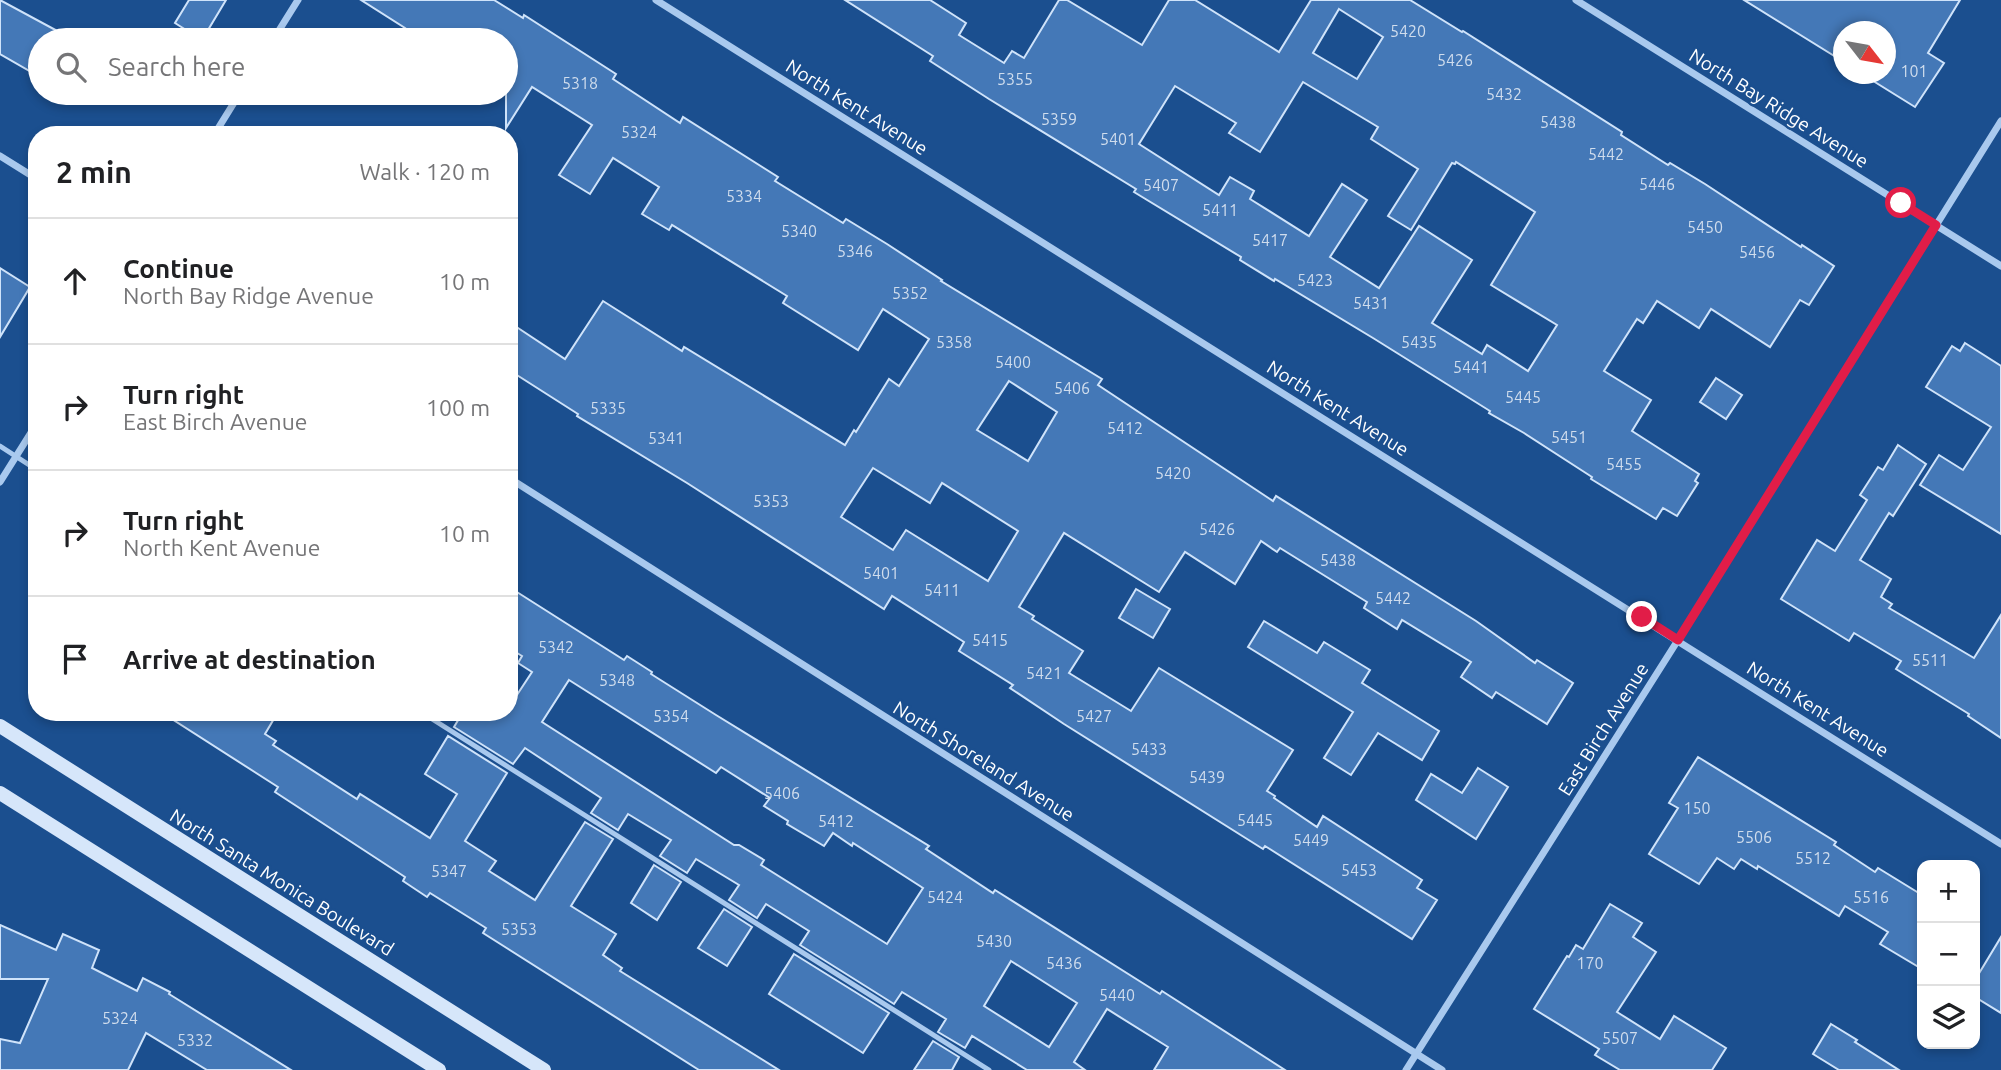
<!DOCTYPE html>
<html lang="en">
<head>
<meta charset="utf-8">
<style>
  body { margin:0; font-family:Ubuntu,sans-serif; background:#f2f2f2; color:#202124 }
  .controls { position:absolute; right:21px; bottom:21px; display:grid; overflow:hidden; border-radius:14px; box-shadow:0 4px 10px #0003 }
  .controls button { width:63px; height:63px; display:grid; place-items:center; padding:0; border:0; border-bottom:2px solid #e0e0e0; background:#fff; color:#202124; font:35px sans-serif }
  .compass { position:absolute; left:1833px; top:21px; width:63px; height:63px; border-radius:50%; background:#fff; box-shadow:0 4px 10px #0003; rotate:121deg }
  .stop { position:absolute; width:21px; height:21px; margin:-16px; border:5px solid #e11d48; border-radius:50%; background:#fff }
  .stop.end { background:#e11d48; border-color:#fff; box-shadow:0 2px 7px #0008 }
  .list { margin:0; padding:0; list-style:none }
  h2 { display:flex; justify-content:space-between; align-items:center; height:91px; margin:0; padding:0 28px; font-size:30px }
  h2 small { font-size:23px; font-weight:400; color:#757577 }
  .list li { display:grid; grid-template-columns:46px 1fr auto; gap:21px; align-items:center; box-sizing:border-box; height:126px; padding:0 28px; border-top:2px solid #e0e0e0 }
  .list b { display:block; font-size:26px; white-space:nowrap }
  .list p { margin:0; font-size:23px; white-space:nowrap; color:#757577 }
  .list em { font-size:23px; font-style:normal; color:#757577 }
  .icon { flex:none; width:38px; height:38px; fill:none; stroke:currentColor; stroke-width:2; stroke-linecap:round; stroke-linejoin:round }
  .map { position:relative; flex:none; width:2001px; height:1070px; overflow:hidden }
  .search { position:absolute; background:#fff; box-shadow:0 4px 10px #0003; left:28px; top:28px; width:490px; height:77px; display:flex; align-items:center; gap:18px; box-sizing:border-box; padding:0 24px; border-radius:38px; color:#757577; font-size:26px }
  .panel { position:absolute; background:#fff; box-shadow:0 4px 10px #0003; left:28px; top:126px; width:490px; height:595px; border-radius:28px }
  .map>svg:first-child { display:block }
  .building { fill:#4478b7; stroke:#cfe3fa; stroke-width:2; fill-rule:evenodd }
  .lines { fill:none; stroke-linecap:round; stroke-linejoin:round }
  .lane { stroke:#a9c9ee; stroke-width:5 }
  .street { stroke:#a9c9ee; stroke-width:7 }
  .secondary { stroke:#d6e6fa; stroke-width:14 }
  .route { stroke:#e11d48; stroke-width:9 }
  .labels { text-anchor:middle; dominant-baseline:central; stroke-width:5; stroke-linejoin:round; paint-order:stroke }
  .number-label { font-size:16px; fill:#d0dded }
  .street-label { font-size:19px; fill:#fff; stroke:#1b4f8f }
</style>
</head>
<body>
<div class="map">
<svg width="2001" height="1070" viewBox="0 0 2001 1070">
  <rect width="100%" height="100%" fill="#1b4f8f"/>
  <!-- building -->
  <g class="building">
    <path d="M0 0 74 40H40V77L0 54Z"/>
    <path d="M189 0H226L202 40 175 23Z"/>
    <path d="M361 0H494L523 18 524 15 616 74 613 79 680 123 683 117 778 177 775 181 843 223 846 219 887 244 942 280 941 281 1102 379 1098 385 1273 501 1276 496 1476 621 1535 663 1537 660 1573 683 1547 724 1496 692 1492 698 1461 677 1471 662 1402 620 1397 629 1364 608 1367 602 1280 548 1277 552 1261 541 1235 584 1185 552 1159 592 1064 533 1019 607 1034 616 1032 619 1083 651 1069 673 1131 711 1159 668 1293 750 1267 791 1275 796 1274 798 1317 827 1323 816 1422 880 1417 888 1437 900 1412 939 1265 846 1263 849 1064 724 1010 688 1013 685 959 651 964 642 892 596 884 609 687 483 577 416 578 414 509 370V322L565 359 603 301 682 351 684 347 845 445 854 430 856 432 889 379 899 386 929 339 883 309 858 350 783 303 787 296 672 225 669 230 642 214 659 187 613 158 590 194 559 175 592 125 532 87 506 128V40H397L405 28ZM1009 381 1057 412 1028 461 977 430ZM873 468 930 503 942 483 1018 531 988 581 906 530 893 550 841 517Z"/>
    <path d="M845 0H930L966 23 959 35 1004 63 1012 51 1024 58 1059 0H1067L1142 45 1169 0H1195L1279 52 1311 0H1410L1462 32 1463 31 1622 132 1621 135 1668 165 1670 163 1705 184 1801 247 1802 245 1834 266 1809 305 1800 300 1770 347 1711 309 1699 328 1657 301 1643 323 1637 319 1604 371 1651 400 1632 431 1699 474 1695 481 1698 483 1677 516 1663 508 1656 519 1591 479 1592 477 1524 433 1489 413 1490 411 1373 338 1275 279 1274 281 1240 260 1241 257 1134 192 1136 189 989 99 930 61 933 56ZM1339 9 1383 37 1357 79 1313 53ZM1303 82 1378 127 1371 139 1418 169 1388 216 1411 230 1452 163 1455 164 1456 162 1535 212 1491 285 1557 325 1528 371 1487 345 1482 354 1432 323 1472 260 1419 226 1379 288 1330 257 1367 200 1342 184 1309 236 1250 199 1254 191 1230 177 1219 195 1139 144 1175 86 1236 123 1229 133 1260 152Z"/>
    <path d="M1744 0H1960L1928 53 1944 63 1915 107 1862 74H1886V32H1844V62Z"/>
    <path d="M0 268 30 287 0 337Z"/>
    <path d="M1965 343 2001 366V534L1920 485 1939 455 1963 470 1991 427 1926 387 1952 346 1960 351Z"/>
    <path d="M1716 378 1742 395 1726 419 1700 402Z"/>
    <path d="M1898 445 1926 464 1893 516 1889 513 1860 560 1891 579 1881 597 1892 604 1889 608 1974 658 2001 615V738L1968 716 1969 714 1896 669 1901 661 1854 633 1849 641 1781 599 1817 540 1835 551 1867 500 1860 495 1878 467 1883 470Z"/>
    <path d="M509 587 624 660 627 656 652 672 651 674 716 715 929 846 926 849 993 893 995 890 1160 994 1162 991 1285 1070H1154L1168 1047 1107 1009 1074 1062 1085 1070H1027L972 1036 965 1048 938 1032 946 1019 902 992 894 1004 800 945 809 931 766 904 757 918 729 900 739 885 696 859 687 873 660 856 671 840 628 814 618 830 591 813 601 798 525 748 513 764 454 727 463 712H509V707L532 672 518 663 522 656 509 648ZM569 680 716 773 721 767 770 798 764 806 788 821 787 824 824 846 833 833 852 846 853 843 923 888 887 944 761 865 764 860 739 845H734L542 722ZM1011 961 1077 1003 1049 1047 984 1006Z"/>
    <path d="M1136 589 1170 609 1153 638 1119 618Z"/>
    <path d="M1264 621 1317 653 1324 642 1370 670 1362 683 1439 731 1422 760 1378 733 1351 775 1324 758 1353 712 1248 647Z"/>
    <path d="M161 712H278L265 734 276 741 273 745 357 799 360 794 430 838 457 794 425 774 448 736 507 773 465 841 496 861 489 871 535 900 585 822 613 839 571 906 616 934 603 955 622 968 620 971 779 1070H699L483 933 486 928 430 893 427 897 403 881 405 877 275 792 278 787Z"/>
    <path d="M1698 757 1836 842 1834 845 1875 872 1878 868 1922 895V969L1880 944 1888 932 1845 906 1839 916 1758 866 1757 869 1741 859 1734 869 1717 858 1699 884 1649 854 1678 808 1669 803Z"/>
    <path d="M1478 768 1508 787 1476 839 1416 800 1431 774 1462 793Z"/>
    <path d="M654 865 681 882 657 920 631 903Z"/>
    <path d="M1610 904 1642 923 1633 937 1656 952 1617 1012 1660 1039 1674 1016 1726 1048 1712 1070H1620L1595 1055 1599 1049 1534 1009 1567 956 1569 957 1576 945 1583 949Z"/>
    <path d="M724 909 752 927 727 966 698 948Z"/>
    <path d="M0 925 56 950 63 934 99 950 92 968 137 991 143 978 170 992 169 994 291 1070H207L146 1033 128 1070H0V1039L20 1043 48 979H0Z"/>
    <path d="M2001 937V1013L1975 997V980Z"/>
    <path d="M794 954 889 1013 863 1053 769 994Z"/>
    <path d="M1831 1024 1857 1040 1855 1042 1899 1070H1839L1813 1054Z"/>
    <path d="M933 1041 959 1057 952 1070H914Z"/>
  </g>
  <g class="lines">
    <!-- lane -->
    <g class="lane">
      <path d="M0 446 37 470"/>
      <path d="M421 712 989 1070"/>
    </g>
    <!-- street -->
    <g class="street">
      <path d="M656 0 2001 844"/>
      <path d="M1576 0 2001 266"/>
      <path d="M273 40 298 0"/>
      <path d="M214 135 240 93"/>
      <path d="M0 156 37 179"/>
      <path d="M509 478 1442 1070"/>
      <path d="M0 482 37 423"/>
      <path d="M1406 1070 1678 640 2001 121"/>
    </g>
    <!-- secondary -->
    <g class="secondary">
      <path d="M0 726 544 1070"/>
      <path d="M0 793 439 1070"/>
    </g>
  </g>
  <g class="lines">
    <!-- route -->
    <path class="route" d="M1642 617 1678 640 1936 225 1901 203"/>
  </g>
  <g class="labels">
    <!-- number labels -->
    <g class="number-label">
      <text x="1408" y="31">5420</text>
      <text x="1455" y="60">5426</text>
      <text x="1914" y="71">101</text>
      <text x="1015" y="79">5355</text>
      <text x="580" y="83">5318</text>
      <text x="1504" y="94">5432</text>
      <text x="1059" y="119">5359</text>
      <text x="1558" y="122">5438</text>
      <text x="639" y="132">5324</text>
      <text x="1118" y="139">5401</text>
      <text x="1606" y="154">5442</text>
      <text x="1657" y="184">5446</text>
      <text x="1161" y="185">5407</text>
      <text x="744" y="196">5334</text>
      <text x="1220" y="210">5411</text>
      <text x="1705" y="227">5450</text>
      <text x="799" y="231">5340</text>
      <text x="1270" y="240">5417</text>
      <text x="855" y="251">5346</text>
      <text x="1757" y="252">5456</text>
      <text x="1315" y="280">5423</text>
      <text x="910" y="293">5352</text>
      <text x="1371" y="303">5431</text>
      <text x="954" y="342">5358</text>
      <text x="1419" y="342">5435</text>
      <text x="1013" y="362">5400</text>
      <text x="1471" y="367">5441</text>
      <text x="1072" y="388">5406</text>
      <text x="1523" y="397">5445</text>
      <text x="608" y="408">5335</text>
      <text x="1125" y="428">5412</text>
      <text x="1569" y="437">5451</text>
      <text x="666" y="438">5341</text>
      <text x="1624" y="464">5455</text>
      <text x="1173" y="473">5420</text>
      <text x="771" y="501">5353</text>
      <text x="1217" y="529">5426</text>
      <text x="1338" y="560">5438</text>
      <text x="881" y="573">5401</text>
      <text x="942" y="590">5411</text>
      <text x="1393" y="598">5442</text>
      <text x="990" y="640">5415</text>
      <text x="556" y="647">5342</text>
      <text x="1930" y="660">5511</text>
      <text x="1044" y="673">5421</text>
      <text x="617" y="680">5348</text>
      <text x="671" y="716">5354</text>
      <text x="1094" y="716">5427</text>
      <text x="1149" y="749">5433</text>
      <text x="1207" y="777">5439</text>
      <text x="782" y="793">5406</text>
      <text x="1697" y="808">150</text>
      <text x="1255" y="820">5445</text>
      <text x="836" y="821">5412</text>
      <text x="1754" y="837">5506</text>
      <text x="1311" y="840">5449</text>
      <text x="1813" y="858">5512</text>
      <text x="1359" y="870">5453</text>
      <text x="449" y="871">5347</text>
      <text x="945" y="897">5424</text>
      <text x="1871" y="897">5516</text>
      <text x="519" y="929">5353</text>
      <text x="994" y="941">5430</text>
      <text x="1064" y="963">5436</text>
      <text x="1590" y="963">170</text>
      <text x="1117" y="995">5440</text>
      <text x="120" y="1018">5324</text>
      <text x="1620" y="1038">5507</text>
      <text x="195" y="1040">5332</text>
    </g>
    <!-- street labels -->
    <g class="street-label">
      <text transform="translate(857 107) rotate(32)">North Kent Avenue</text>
      <text transform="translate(1779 108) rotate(32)">North Bay Ridge Avenue</text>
      <text transform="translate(1338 408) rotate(32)">North Kent Avenue</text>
      <text transform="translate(1818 709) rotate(32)">North Kent Avenue</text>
      <text transform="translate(1603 729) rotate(-58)">East Birch Avenue</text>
      <text transform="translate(984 761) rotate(32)">North Shoreland Avenue</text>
      <text transform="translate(282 882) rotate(32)">North Santa Monica Boulevard</text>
    </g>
  </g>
</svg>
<div class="controls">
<button>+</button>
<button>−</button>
<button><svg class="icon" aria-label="layers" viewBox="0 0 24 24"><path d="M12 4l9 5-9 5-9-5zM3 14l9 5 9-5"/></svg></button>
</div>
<svg class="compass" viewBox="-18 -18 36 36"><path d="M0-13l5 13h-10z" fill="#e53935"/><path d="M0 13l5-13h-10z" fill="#757577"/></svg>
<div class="stop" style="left:1901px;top:203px"></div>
<div class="stop end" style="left:1642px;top:617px"></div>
<div class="search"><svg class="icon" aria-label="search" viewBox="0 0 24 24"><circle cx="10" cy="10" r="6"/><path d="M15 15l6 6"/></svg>Search here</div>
<section class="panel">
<h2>2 min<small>Walk · 120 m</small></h2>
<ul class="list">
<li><svg class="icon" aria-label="ahead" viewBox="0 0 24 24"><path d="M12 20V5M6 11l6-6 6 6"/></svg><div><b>Continue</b><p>North Bay Ridge Avenue</p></div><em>10 m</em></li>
<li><svg class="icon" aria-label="right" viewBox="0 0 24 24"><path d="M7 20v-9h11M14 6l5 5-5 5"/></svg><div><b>Turn right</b><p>East Birch Avenue</p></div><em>100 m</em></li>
<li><svg class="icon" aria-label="right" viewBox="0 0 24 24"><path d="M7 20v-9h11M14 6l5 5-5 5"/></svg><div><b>Turn right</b><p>North Kent Avenue</p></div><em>10 m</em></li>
<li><svg class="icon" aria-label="arrive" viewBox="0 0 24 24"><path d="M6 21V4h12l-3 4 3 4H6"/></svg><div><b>Arrive at destination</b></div></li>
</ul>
</section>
</div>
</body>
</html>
